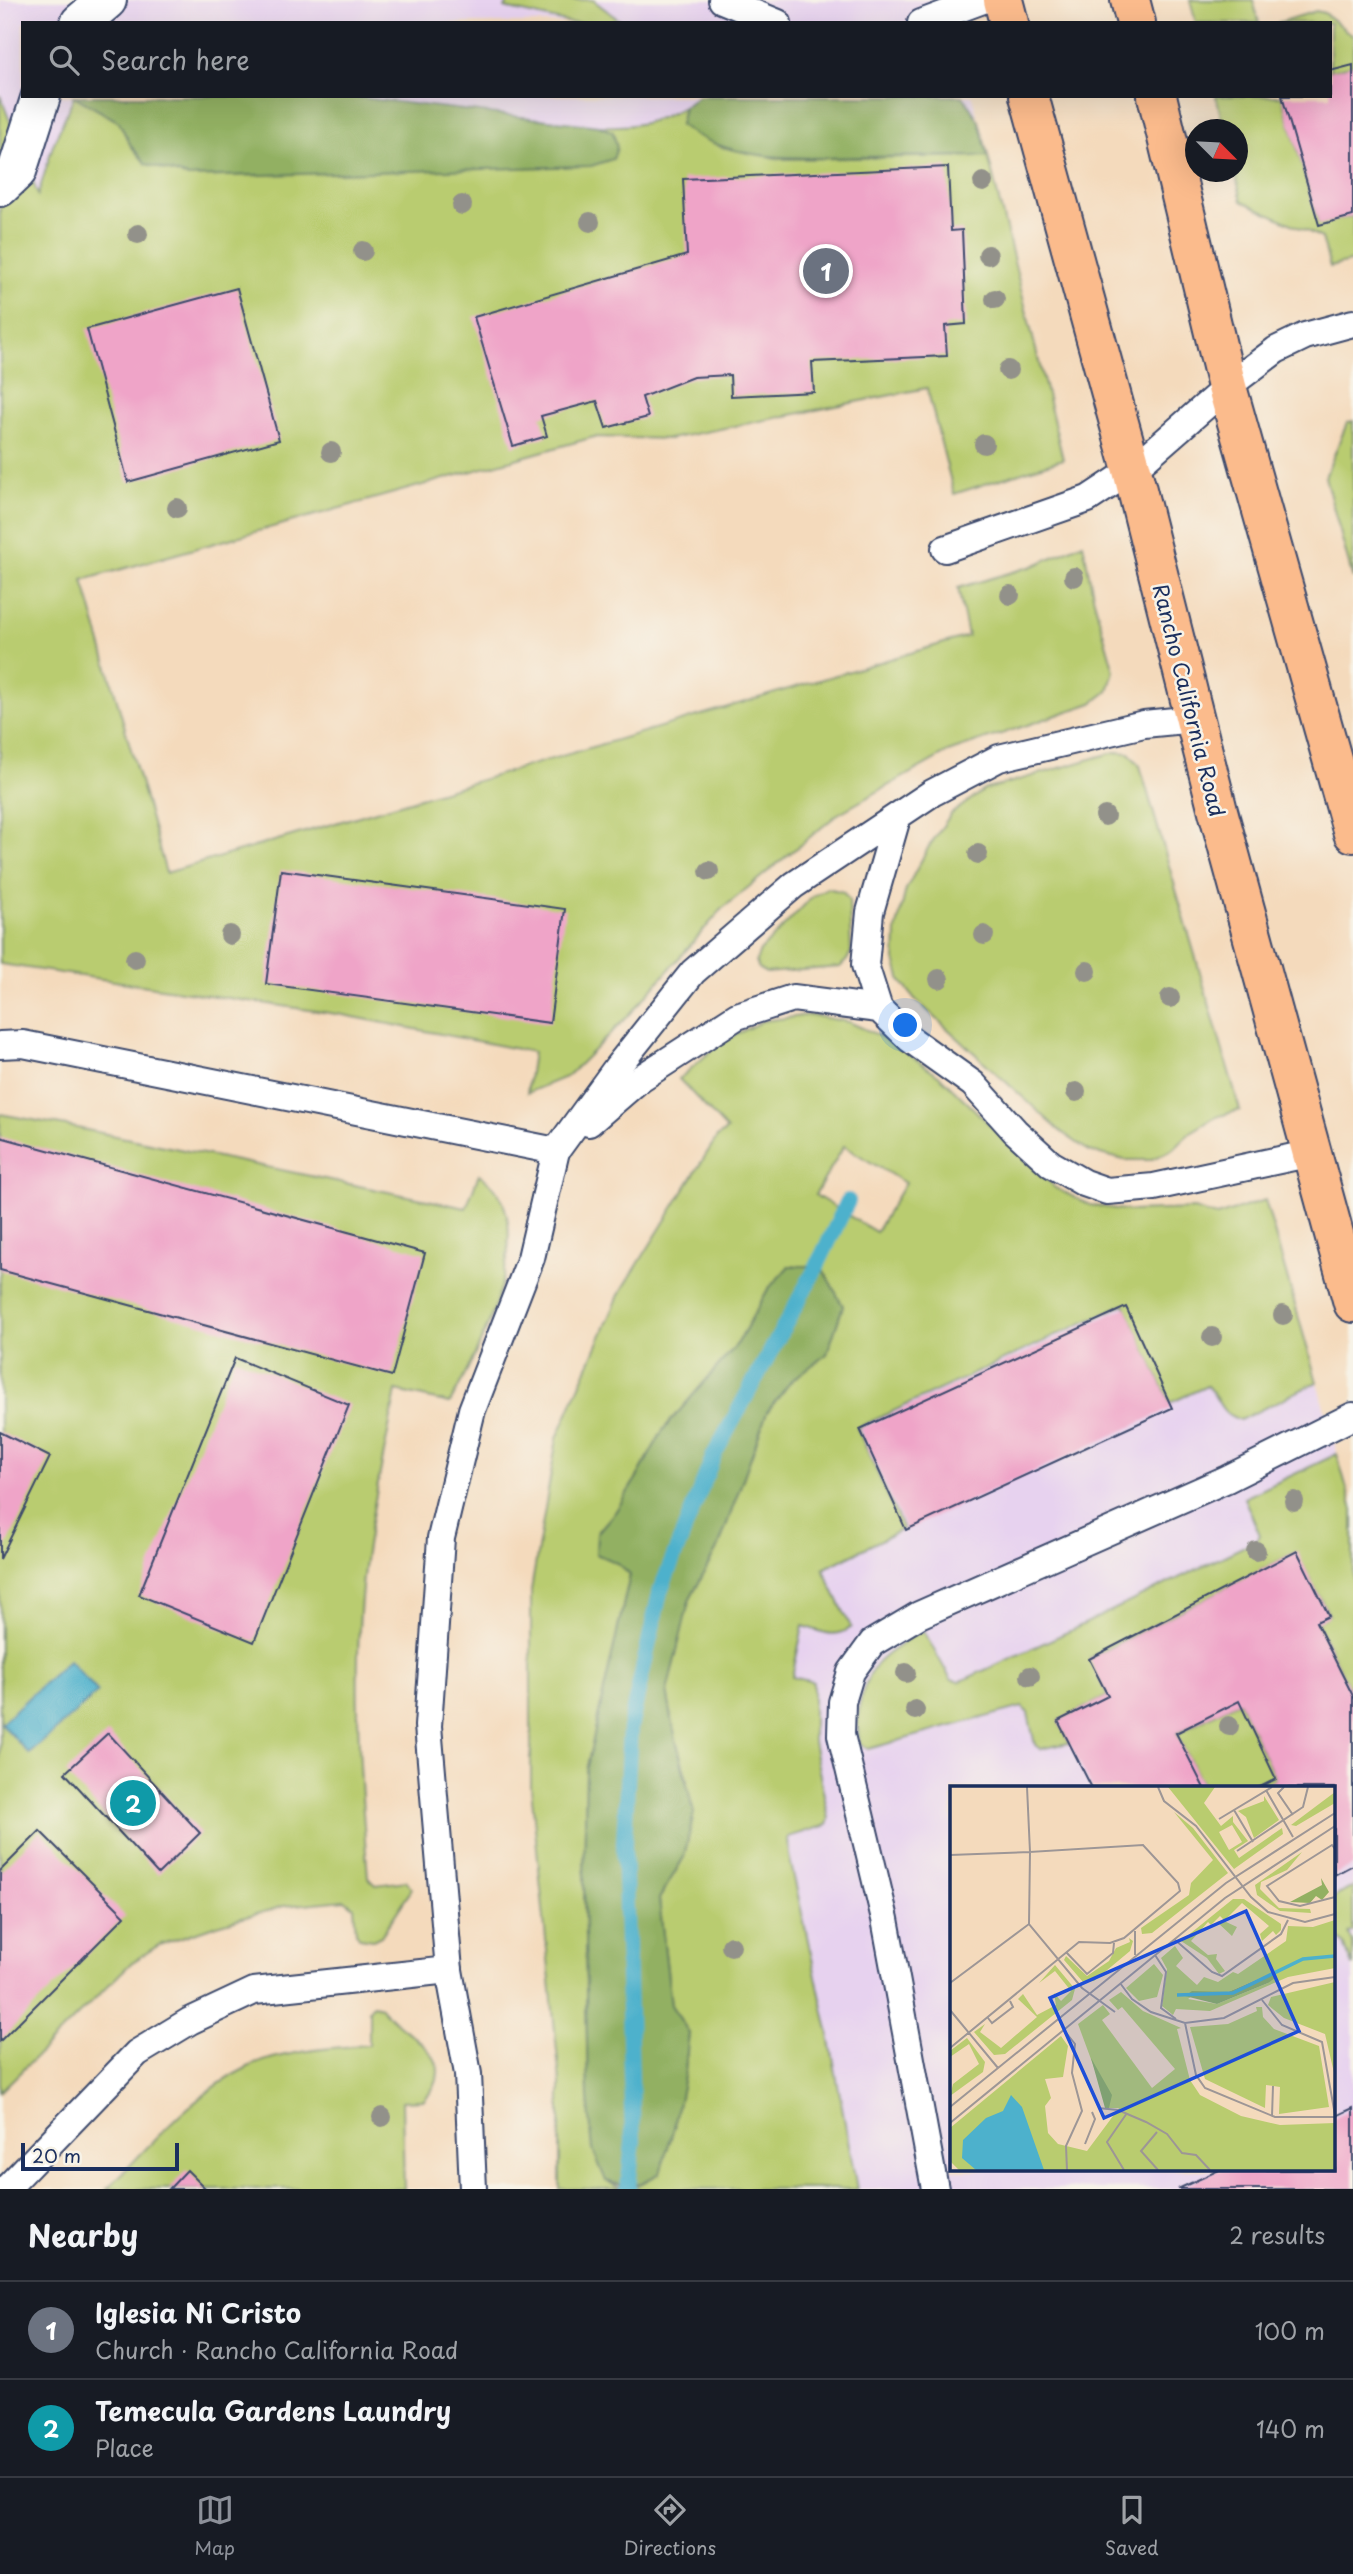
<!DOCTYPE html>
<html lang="en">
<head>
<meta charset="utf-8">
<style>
  body { margin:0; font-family:"Playpen Sans",sans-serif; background:#20242c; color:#f1f3f6 }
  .compass { position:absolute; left:1185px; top:119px; width:63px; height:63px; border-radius:50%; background:#171b24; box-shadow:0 7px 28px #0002; rotate:114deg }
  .scale { position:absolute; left:21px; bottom:18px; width:158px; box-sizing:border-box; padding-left:7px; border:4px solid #1b2f5e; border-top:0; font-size:19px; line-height:24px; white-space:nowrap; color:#1b2f5e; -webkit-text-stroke:5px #f7f3e8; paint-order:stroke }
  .you { position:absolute; left:906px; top:1026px; width:24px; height:24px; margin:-18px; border:5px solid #fff; border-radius:50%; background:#1a73e8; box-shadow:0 0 0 10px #1a73e833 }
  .badge { display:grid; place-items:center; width:46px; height:46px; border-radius:50%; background:#8c9099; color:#fff; font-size:23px; font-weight:700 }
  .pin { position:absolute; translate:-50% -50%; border:4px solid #fff; box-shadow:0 2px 7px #0006 }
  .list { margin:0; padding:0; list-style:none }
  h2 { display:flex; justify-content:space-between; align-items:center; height:91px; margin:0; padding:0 28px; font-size:30px }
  h2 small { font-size:23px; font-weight:400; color:#9ea1a6 }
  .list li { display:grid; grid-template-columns:46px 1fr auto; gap:21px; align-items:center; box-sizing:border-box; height:98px; padding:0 28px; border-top:2px solid #363941 }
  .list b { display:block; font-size:26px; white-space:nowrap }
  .list p { margin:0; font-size:23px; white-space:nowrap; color:#9ea1a6 }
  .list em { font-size:23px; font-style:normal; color:#9ea1a6 }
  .icon { flex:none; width:38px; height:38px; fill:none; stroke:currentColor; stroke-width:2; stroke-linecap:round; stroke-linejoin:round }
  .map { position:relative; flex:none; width:1353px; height:2189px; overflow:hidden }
  .search { position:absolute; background:#171b24; box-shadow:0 7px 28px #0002; left:21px; right:21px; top:21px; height:77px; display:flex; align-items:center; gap:18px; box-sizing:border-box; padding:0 24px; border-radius:0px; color:#9ea1a6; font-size:26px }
  .sheet { height:287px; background:#171b24 }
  nav { display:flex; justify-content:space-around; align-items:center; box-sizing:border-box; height:98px; border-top:2px solid #363941; background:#171b24; font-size:19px; color:#9ea1a6 }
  nav a { display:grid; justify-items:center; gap:4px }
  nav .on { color:#8c9099 }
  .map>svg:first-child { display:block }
  .built { fill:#e7d2ef; fill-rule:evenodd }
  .green { fill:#b9cc6f; stroke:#6a7e66; stroke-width:2; fill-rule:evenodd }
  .forest { fill:#92b062; stroke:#567060; stroke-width:2 }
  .water { fill:#4db1cc; stroke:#347095; stroke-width:2 }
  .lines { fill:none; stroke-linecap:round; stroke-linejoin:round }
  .stream { stroke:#4db1cc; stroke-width:16 }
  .building { fill:#efa4c8 }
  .service-casing { stroke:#3c496c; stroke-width:30 }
  .minor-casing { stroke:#3c496c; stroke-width:42 }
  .primary-casing { stroke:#3c496c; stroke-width:42 }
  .service { stroke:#fff; stroke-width:26 }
  .minor { stroke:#fff; stroke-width:38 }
  .primary { stroke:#fbbb8c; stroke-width:38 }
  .tree { fill:#92918a }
  .labels { text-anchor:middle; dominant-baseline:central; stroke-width:5; stroke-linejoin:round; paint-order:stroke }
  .street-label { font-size:21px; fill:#1b2f5e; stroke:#f7f3e8 }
  .inset-river { fill:none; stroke:#4db1cc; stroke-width:3.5 }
  .inset-road { fill:none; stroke:#9d9696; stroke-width:2 }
  .view { fill:#1d4ed8; fill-opacity:0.15; stroke:#1d4ed8; stroke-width:3.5 }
  .inset-edge { fill:none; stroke:#1b2f5e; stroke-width:3.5 }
</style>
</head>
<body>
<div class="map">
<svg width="1353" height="2189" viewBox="0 0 1353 2189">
  <rect width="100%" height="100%" fill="#f7f3e8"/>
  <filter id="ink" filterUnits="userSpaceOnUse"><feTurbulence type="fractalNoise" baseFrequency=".0143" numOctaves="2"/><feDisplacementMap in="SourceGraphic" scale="14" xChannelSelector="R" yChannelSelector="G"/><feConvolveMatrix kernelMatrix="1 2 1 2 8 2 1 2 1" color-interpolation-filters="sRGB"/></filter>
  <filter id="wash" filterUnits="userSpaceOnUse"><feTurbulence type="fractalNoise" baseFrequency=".00686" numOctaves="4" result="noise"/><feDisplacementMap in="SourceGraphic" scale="28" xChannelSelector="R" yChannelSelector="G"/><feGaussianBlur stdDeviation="1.57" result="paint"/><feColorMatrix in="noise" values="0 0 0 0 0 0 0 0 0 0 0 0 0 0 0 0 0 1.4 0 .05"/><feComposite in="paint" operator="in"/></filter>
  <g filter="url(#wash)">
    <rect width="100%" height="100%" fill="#f4dabc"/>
    <!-- built -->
    <g class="built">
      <path d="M0 0H946L952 23H23V96H972L988 156 38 196 0 95Z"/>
      <path d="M1275 1233 1353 1510V2189H857L829 2035 789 1855 784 1789 792 1677 816 1573 903 1529 857 1428ZM952 1788H1334V2170H952Z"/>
    </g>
    <!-- green -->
    <g class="green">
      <path d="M509 0H593L623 23H570L505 8Z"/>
      <path d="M1190 0H1253L1259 23H1196Z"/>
      <path d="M1316 11 1324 13 1353 36V65L1330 71V23H1277Z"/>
      <path d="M0 95 38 195 53 145 74 96 119 122 131 146 613 132 599 126C636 127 651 124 684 107L680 125 721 147 781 159 988 156 1063 459 954 494 927 388 669 439 594 437 83 580 166 873 968 636 958 588 1033 566 1083 543 1094 600 1114 671 1108 691 1092 703 948 752 838 814 723 908 630 1014 568 1076 527 1093 533 1052 343 1015 0 964Z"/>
      <path d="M1216 96H1282L1319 224 1353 216V261L1330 267 1322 238 1242 201 1235 172H1238V130L1224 129Z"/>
      <path d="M1353 421V579L1325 477 1347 423Z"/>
      <path d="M1115 752 1129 753 1140 766 1240 1110 1216 1117 1191 1132 1172 1150 1150 1160H1124L1089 1151 1060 1131 915 999 901 981 895 960 896 931 906 889 928 848 951 814 984 790Z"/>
      <path d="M827 888 843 892 849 900 851 952 847 960 840 967 766 973 759 969 756 961 760 951 813 896Z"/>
      <path d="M810 1015 849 1022 889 1040 941 1077 1055 1188 1090 1205 1130 1211 1194 1209 1217 1216 1265 1200 1317 1382 1240 1420C1217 1412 1222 1401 1207 1386L1170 1403 1124 1304 857 1428 903 1529 823 1569 851 1627C834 1640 821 1631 803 1626L792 1677 813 1682V1742L829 1819 827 1825 788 1837 789 1855 829 2035 857 2189H632L660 2173 685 2071 689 2033 671 2005 659 1899 684 1857 687 1779 675 1736 667 1691 689 1601 720 1543 767 1412 792 1380 827 1354 843 1306 824 1271 768 1289 738 1343 663 1430 639 1474 616 1511 597 1533V1554L617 1563 630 1575 586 1771 584 1882 588 2098 606 2181 623 2189H560V2082L531 1787V1590L557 1438 619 1295 717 1137 727 1130 679 1079 720 1043 762 1021ZM844 1146 905 1183 876 1232 815 1195Z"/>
      <path d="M0 1114 72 1127 466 1208 479 1174C484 1178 491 1183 495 1188 535 1242 478 1352 450 1403L396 1391C386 1445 374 1499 366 1553 351 1661 359 1769 368 1877L376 1885 406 1881 411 1888 408 1895 381 1936 373 1940 360 1938 356 1932 354 1907 345 1900 284 1906 214 1926 159 1945 131 1963 0 2092Z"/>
      <path d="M1337 1454 1353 1510V1696L1316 1622 1329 1615 1296 1552 1090 1658 1108 1696 1059 1721 1069 1743 1040 1749 1035 1745 1028 1713 1022 1707 868 1749 860 1744C854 1721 861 1685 875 1666 882 1657 892 1651 900 1645 908 1639 914 1633 924 1632L951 1680 959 1682 1074 1629 1257 1540 1260 1535 1244 1498Z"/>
      <path d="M1239 1701 1276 1779 1258 1788H1204L1176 1734Z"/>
      <path d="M1353 1887V1931L1349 1933 1353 1943V1966L1344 1944 1339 1940 1334 1943V1897Z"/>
      <path d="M373 2005 381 2007C403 2038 466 2055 424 2100L402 2101 404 2189H107C150 2146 192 2094 248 2067 282 2051 332 2048 369 2045V2010Z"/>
    </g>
    <!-- forest -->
    <g class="forest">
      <path d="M74 96H347L599 126 613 132 617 148 613 159 591 166 188 177 146 164 131 146 119 122Z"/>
      <path d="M698 96H963L979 121 988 156C947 156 906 157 865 157 802 158 733 164 680 125L684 107Z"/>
      <path d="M789 1266H810L824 1271 843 1306 827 1354 792 1380 767 1412 720 1543 689 1601 667 1691 675 1736 694 1813 684 1857 659 1899 671 2005 689 2033 685 2071 674 2128 660 2173C635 2187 634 2189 606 2181L593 2150 588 2098 584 1882 586 1771 630 1575 617 1563 596 1554 597 1533 616 1511 639 1474 663 1430 738 1343 768 1289Z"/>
    </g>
    <!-- water -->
    <path class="water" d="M69 1660 98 1692 29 1754 1 1723Z"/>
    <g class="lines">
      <!-- stream -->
      <path class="stream" d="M628 2189 633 2141 624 1843 630 1728 660 1592 714 1455 816 1268 848 1201"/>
    </g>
    <g id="blocks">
      <!-- building -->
      <g class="building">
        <path d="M1353 65V216L1319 225 1282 96H1330V71Z"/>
        <path d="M948 167 951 231 962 230 966 324 945 326 947 356 812 362 814 392 731 396 730 375 693 377 642 397 648 417 606 428 597 401 541 416 547 436 513 446 474 317 687 255 683 179Z"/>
        <path d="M237 288 279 440 128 482 87 329Z"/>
        <path d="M281 870 565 909 550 1023 266 984Z"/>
        <path d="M0 1137 425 1253 392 1376 0 1270Z"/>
        <path d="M1126 1307 1172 1408 906 1530 860 1429Z"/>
        <path d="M235 1358 349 1405 254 1642 139 1595Z"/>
        <path d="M0 1432 50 1457 0 1559Z"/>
        <path d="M1297 1551 1329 1616 1316 1622 1353 1696V1865L1334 1875V1788H1258L1276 1779 1239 1701 1176 1733 1204 1788H1092L1058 1721 1108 1696 1089 1659Z"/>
        <path d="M108 1733 200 1833 158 1874 65 1773Z"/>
        <path d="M40 1831 125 1916 0 2041V1871Z"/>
        <path d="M1353 2108V2189H1178L1219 2170H1334V2117Z"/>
        <path d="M187 2170 206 2189H169Z"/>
      </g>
    </g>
  </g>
  <g filter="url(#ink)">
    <use href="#blocks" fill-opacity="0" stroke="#3c496c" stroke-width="2"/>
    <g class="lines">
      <defs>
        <g id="service">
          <path d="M722 0 778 23"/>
          <path d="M921 23 983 0"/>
          <path d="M945 549 1088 499 1132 470 1227 387 1276 350 1305 336 1353 323"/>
          <path d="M879 1009 865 965 870 912 897 818"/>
          <path d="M0 1045 23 1044 556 1151"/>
          <path d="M589 1123 641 1078 737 1016 793 998 879 1009 910 1039 973 1084 1015 1131 1051 1164 1084 1183 1107 1191 1154 1187 1312 1153"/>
          <path d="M6 2189 137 2053 190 2021 254 1991 449 1970"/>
          <path d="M473 2189 468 2074 449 1970 428 1726 441 1538 472 1410 531 1258 556 1151 618 1066 693 972 794 885 932 793 999 758 1144 724 1195 719"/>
          <path d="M935 2189 885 1919 841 1735 842 1702 851 1672 872 1643 919 1615 1227 1479 1353 1416"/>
        </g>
        <g id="minor">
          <path d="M80 23 107 0"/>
          <path d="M0 187 17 171 41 96"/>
        </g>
        <g id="primary">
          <path d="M1003 0 1009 23"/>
          <path d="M1130 0 1136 23"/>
          <path d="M1029 96 1132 470 1218 811 1353 1303"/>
          <path d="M1157 96 1227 387 1353 833"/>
        </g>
      </defs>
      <!-- service casing -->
      <use href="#service" class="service-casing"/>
      <!-- minor casing -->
      <use href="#minor" class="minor-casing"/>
      <!-- primary casing -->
      <use href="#primary" class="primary-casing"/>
      <!-- service -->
      <use href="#service" class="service"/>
      <!-- minor -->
      <use href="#minor" class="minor"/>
      <!-- primary -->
      <use href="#primary" class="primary"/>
    </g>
    <!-- trees -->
    <g class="tree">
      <circle cx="983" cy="182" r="10"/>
      <circle cx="462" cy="205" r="10"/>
      <circle cx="590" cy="222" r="10"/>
      <circle cx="138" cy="234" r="10"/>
      <circle cx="363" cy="251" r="10"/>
      <circle cx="988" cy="255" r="10"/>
      <circle cx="995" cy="299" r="10"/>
      <circle cx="1008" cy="370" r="10"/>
      <circle cx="984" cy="444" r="10"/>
      <circle cx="331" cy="452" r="10"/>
      <circle cx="177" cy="508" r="10"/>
      <circle cx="1074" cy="577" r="10"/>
      <circle cx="1010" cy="595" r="10"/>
      <circle cx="1105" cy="816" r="10"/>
      <circle cx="978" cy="854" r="10"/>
      <circle cx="709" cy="871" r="10"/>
      <circle cx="230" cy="935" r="10"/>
      <circle cx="984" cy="935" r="10"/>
      <circle cx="135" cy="959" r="10"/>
      <circle cx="1087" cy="971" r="10"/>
      <circle cx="939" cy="979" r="10"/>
      <circle cx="1170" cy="998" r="10"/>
      <circle cx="1076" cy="1092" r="10"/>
      <circle cx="1283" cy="1315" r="10"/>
      <circle cx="1212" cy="1337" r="10"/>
      <circle cx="1294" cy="1501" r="10"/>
      <circle cx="1256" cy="1551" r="10"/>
      <circle cx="906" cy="1673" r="10"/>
      <circle cx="1030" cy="1676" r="10"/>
      <circle cx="915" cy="1710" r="10"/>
      <circle cx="1229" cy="1726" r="10"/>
      <circle cx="731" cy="1946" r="10"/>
      <circle cx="382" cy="2117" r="10"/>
    </g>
  </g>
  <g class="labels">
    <!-- street labels -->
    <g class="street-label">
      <text transform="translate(1190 700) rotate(76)">Rancho California Road</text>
    </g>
  </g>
  <!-- overview -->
  <g transform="translate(950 1786)">
    <rect width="385" height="385" fill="#f4dabc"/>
    <path d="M218 1H265L254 17 271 40 283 30V36L298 55 284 64 289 72 332 42 333 48 284 83ZM282 39 292 56 279 64 269 46ZM385 6V17L346 40 341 39ZM314 10 329 34 304 52 296 31 288 25 314 15ZM224 26 243 42 278 87 202 147 192 148 191 142 239 109 241 97 263 74ZM352 66 337 84 311 96 310 103 329 122 360 123 361 127 330 125 307 109 305 99ZM283 113H294L331 138V144L326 149 323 145 312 155 310 148 319 140 292 117 274 135 287 141 282 150 267 136 274 134 270 130 261 139 258 136 241 155 258 169 267 168 266 173 275 185 269 188 257 172 231 155ZM385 134V182L338 191 260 225 226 223 223 229 212 220 217 183 211 172 225 160 233 172 226 180 247 199 254 191 268 196 283 186 288 188 336 155 338 140 363 141ZM322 187 318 197 267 218 238 213 246 207 278 206ZM179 152 183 155 180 165 144 195 133 196 114 174 116 170 137 190 159 175 166 162 180 156ZM204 178 213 189 207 211 189 215 176 202ZM105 179 125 203 122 214 55 268 44 269 24 246 35 238 30 246 51 262 87 231 68 213 73 208 87 229 106 219 104 207 111 215 121 205 105 185 89 197ZM385 196V291L375 248 334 232 318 219 321 211ZM171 206 193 225 231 242 227 243 240 294 250 309 291 330 330 339 385 337V384H9L0 375V342L111 250 118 260 113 291 95 293 101 312 95 320 98 347 108 358 137 365 169 322H159L128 238 153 219 160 228 152 234 202 302 225 283 172 221 168 224 159 214ZM306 221H312L313 231 324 243 369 260 379 321 329 328 330 301 316 299 315 322 255 293 240 241 278 238 307 225ZM17 252 35 276 33 286 0 310 3 298 29 278 19 258 0 271V265Z" fill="#b9cc6f" fill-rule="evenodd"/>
    <path d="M371 92 379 106 372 114 366 110 360 117 340 116 372 99ZM322 187 325 192 318 197 267 218 235 210 242 205 278 206ZM141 272 162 309 159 322H155Z" fill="#92b062"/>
    <path d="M61 309 72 321 94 384H26L12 372 13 354 36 332 53 325Z" fill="#4db1cc"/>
    <path class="inset-river" d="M227 209 283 207 353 173 385 170"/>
    <path class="inset-road" d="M208 1 214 15 246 40 301 111 318 126 355 136 385 128M334 1 328 7 343 29M316 4 343 51M284 24 303 56M269 33 322 1M385 63 382 59 317 100 329 115 350 120 385 111M287 65 353 21 358 1M0 69 80 66 79 138M185 145V169M224 153 262 186 272 190 331 148 338 134M116 166 137 188 163 167 164 157M205 169 216 186 211 222 226 233M0 197 79 138 132 202 165 226M170 197 182 213 201 226 235 237 274 232 343 197 385 191M312 214 332 239 372 256 385 329M0 224 48 282M38 232 42 237 63 221 60 215M235 237 246 289 255 302 325 331H385M113 243 125 258 122 287 132 325 116 360 117 384M0 262 129 156 160 157 174 152 230 105 228 97 193 59 80 66 77 1M0 321 276 97 385 27M148 322 168 324 196 336 217 348 232 367 246 369 260 384M322 330 323 300M0 337 275 112 385 40M207 346 191 365 208 384M135 358 145 333 142 326M174 384 157 356 177 327"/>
    <path class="view" d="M296 125 349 245 154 332 100 212Z"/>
    <rect width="385" height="385" class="inset-edge"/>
  </g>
</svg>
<svg class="compass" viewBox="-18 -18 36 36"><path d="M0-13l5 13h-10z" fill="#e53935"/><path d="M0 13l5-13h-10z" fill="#9ea1a6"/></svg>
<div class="scale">20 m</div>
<div class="you"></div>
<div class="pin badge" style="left:826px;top:271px;background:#6b7280">1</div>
<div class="pin badge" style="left:133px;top:1803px;background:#0f9aa8">2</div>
<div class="search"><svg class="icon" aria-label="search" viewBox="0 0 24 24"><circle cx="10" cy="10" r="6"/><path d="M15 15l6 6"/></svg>Search here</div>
</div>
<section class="sheet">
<h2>Nearby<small>2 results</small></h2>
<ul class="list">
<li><span class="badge" style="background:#6b7280">1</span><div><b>Iglesia Ni Cristo</b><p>Church · Rancho California Road</p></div><em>100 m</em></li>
<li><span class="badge" style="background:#0f9aa8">2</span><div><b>Temecula Gardens Laundry</b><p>Place</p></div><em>140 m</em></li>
</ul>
</section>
<nav>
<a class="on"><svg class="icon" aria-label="map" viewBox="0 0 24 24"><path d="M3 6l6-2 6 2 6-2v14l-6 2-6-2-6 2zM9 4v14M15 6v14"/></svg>Map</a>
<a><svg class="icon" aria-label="directions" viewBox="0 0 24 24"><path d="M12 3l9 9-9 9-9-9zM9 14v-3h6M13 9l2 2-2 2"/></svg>Directions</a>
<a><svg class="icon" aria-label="saved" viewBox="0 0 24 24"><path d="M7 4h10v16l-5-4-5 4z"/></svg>Saved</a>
</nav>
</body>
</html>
